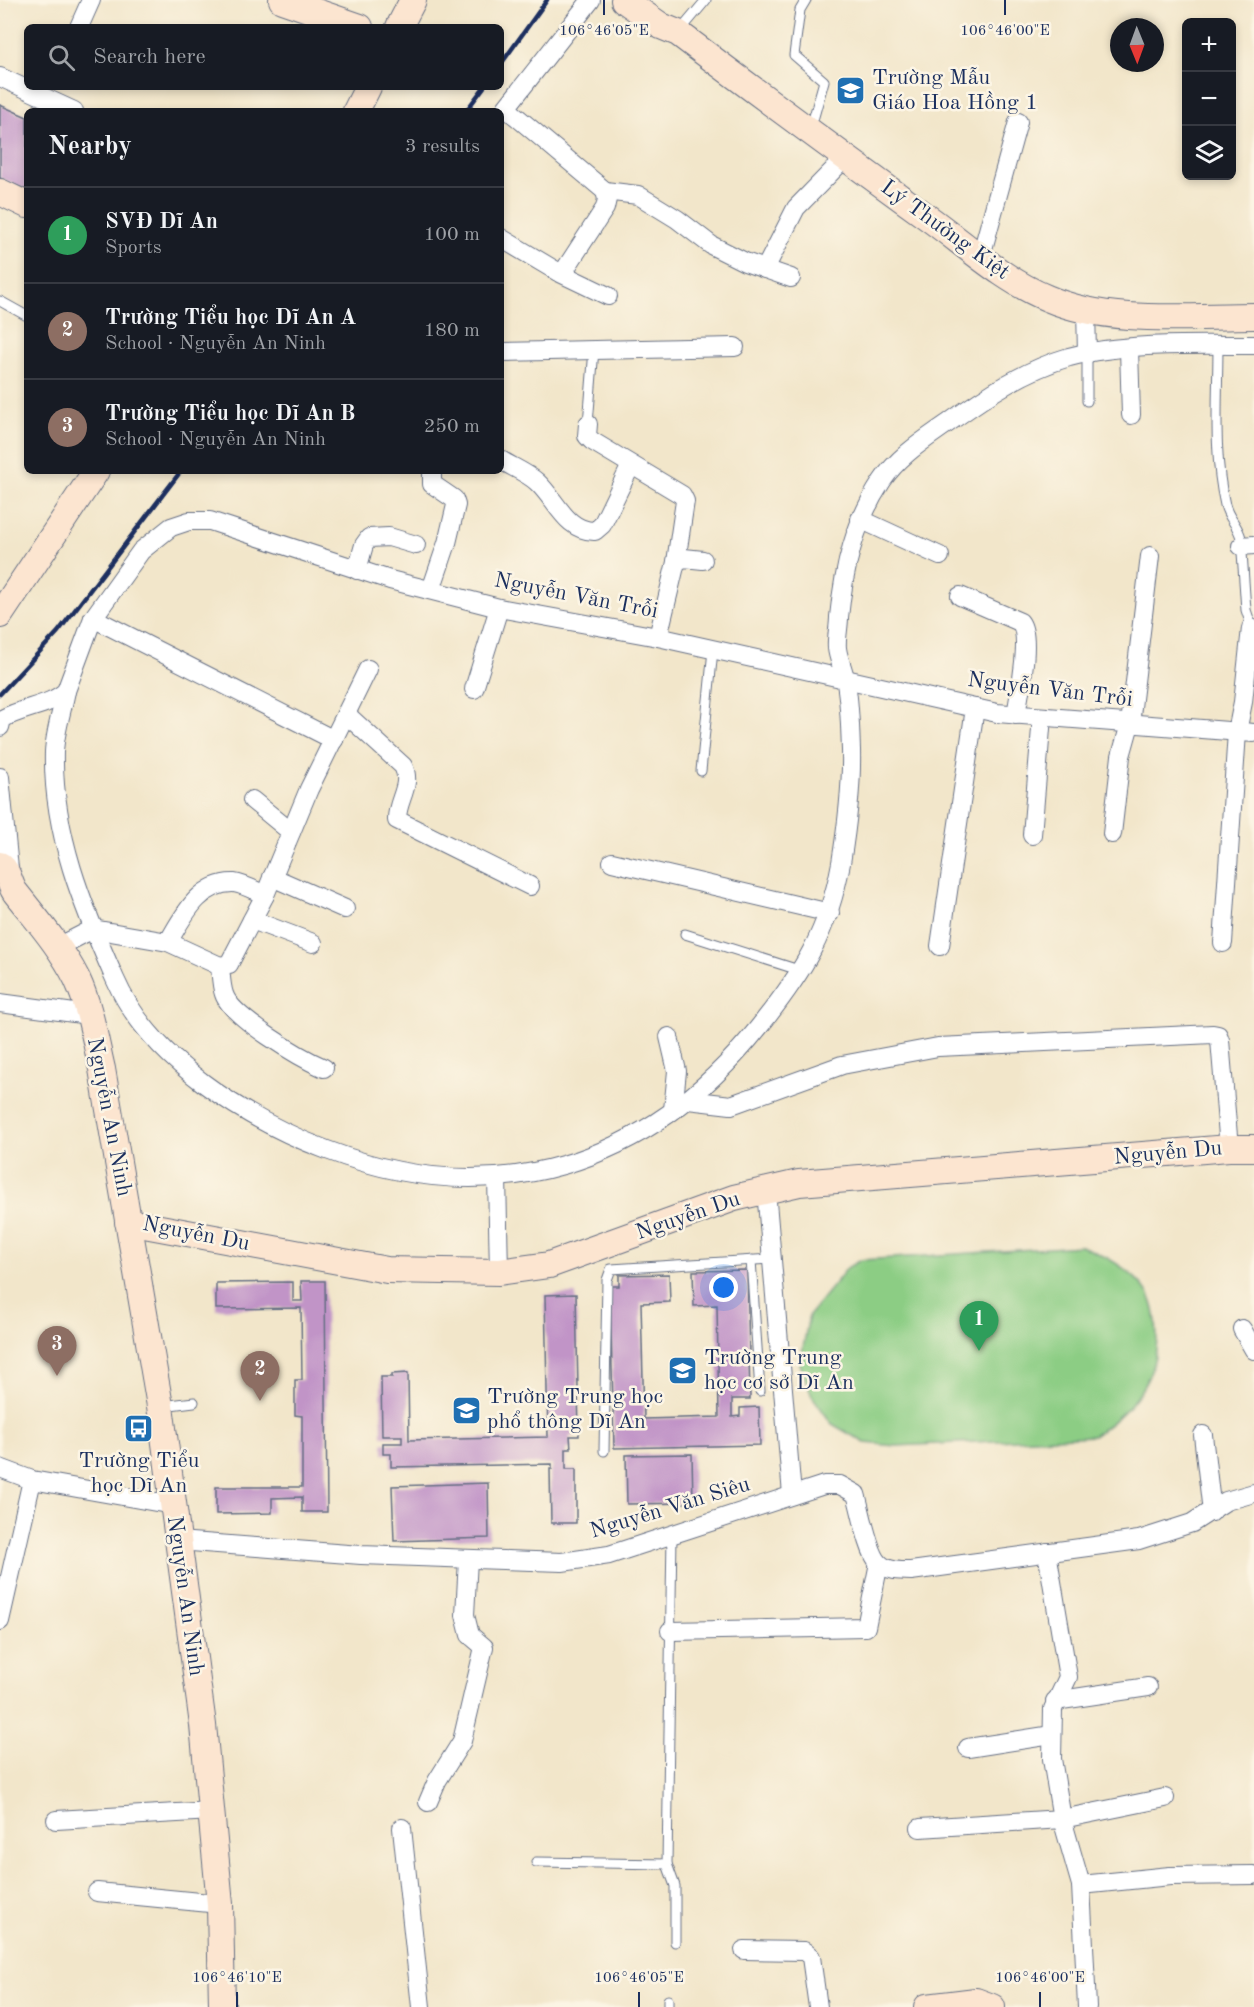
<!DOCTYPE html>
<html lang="en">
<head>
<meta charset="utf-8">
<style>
  body { margin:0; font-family:"Old Standard TT",serif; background:#242831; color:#f1f3f6 }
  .controls { position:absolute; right:18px; top:18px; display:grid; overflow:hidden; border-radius:9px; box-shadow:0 3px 9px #0003 }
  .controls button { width:54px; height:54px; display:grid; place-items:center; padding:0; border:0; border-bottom:2px solid #363941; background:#171b24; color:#f1f3f6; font:30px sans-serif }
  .compass { position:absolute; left:1110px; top:18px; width:54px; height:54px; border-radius:50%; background:#171b24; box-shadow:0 3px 9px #0003; rotate:179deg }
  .you { position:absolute; left:724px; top:1288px; width:21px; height:21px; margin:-15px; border:4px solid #fff; border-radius:50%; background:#1a73e8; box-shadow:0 0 0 9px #1a73e833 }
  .badge { display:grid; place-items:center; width:39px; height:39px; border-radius:50%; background:#1f6fb2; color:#fff; font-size:20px; font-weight:700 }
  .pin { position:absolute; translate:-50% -50px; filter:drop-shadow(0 2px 3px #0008) }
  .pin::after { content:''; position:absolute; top:32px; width:21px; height:18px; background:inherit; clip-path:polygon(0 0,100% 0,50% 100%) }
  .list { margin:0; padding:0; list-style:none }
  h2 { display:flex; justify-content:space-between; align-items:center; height:78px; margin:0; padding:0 24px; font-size:26px }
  h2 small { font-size:20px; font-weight:400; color:#9ea1a6 }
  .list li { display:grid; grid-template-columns:39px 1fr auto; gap:18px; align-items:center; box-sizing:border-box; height:96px; padding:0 24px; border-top:2px solid #363941 }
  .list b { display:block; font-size:22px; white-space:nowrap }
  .list p { margin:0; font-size:20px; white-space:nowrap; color:#9ea1a6 }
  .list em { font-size:20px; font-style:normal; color:#9ea1a6 }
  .icon { flex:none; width:33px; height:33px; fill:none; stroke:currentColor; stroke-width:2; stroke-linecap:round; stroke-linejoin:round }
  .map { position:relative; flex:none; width:1254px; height:2007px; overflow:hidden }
  .search { position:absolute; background:#171b24; box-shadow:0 3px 9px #0003; left:24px; top:24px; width:480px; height:66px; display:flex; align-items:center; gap:15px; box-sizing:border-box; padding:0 21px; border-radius:9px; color:#9ea1a6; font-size:22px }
  .panel { position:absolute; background:#171b24; box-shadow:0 3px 9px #0003; left:24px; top:108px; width:480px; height:366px; border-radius:9px }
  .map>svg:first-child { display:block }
  .park { fill:#8ccd84; stroke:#547e71; stroke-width:1.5 }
  .building { fill:#c194c7 }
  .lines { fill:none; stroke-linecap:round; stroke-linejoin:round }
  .lane-casing { stroke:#666f84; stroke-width:11 }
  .street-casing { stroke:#666f84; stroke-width:20 }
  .secondary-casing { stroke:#666f84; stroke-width:28 }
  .lane { stroke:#fff; stroke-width:9 }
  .street { stroke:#fff; stroke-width:18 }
  .secondary { stroke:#fce5d0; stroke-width:26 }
  .rail { stroke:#1b2f5e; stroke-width:4.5 }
  .ticks { fill:none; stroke:#1b2f5e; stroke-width:2 }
  .labels { text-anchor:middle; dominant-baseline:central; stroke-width:5; stroke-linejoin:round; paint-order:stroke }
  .poi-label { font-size:22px; fill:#1b2f5e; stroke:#fcf5e5; text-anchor:start }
  .street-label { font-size:22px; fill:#1b2f5e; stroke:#fcf5e5 }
  .ticks-label { font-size:15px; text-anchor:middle; fill:#1b2f5e; stroke:#fcf5e5; stroke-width:5; stroke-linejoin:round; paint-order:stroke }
</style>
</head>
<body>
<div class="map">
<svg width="1254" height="2007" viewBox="0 0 1254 2007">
  <rect width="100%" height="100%" fill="#fcf5e5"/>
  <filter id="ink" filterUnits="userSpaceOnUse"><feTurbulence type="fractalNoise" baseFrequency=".0167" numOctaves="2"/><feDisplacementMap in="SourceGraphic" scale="12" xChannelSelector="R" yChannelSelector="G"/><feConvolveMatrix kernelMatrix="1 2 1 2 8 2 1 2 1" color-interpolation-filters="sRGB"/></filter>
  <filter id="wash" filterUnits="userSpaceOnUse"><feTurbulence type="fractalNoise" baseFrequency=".008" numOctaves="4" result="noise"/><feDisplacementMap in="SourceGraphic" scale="24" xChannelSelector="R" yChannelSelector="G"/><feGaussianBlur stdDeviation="1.35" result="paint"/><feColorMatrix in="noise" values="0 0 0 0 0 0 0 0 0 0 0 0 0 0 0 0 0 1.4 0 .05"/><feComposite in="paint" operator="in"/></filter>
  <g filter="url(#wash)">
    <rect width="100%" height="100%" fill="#f2e6ca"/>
    <!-- park -->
    <path class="park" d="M1081 1246C1105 1255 1125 1266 1142 1285 1151 1295 1155 1310 1156 1323 1162 1374 1134 1409 1093 1436L896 1446 865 1443 832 1424 812 1396 800 1364 809 1315 848 1267 861 1260Z"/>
    <g id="blocks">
      <!-- building -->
      <g class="building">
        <path d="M0 105 27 117V190L0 178Z"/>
        <path d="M747 1270 750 1399H732V1417L740 1416V1408L759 1407 760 1445 614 1448 610 1286H619V1275L669 1274 670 1302 641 1303 644 1419 719 1417 717 1305 694 1306 693 1271Z"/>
        <path d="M301 1281H325L327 1512H302V1497L272 1498V1513L216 1514V1487H302V1416L295 1415V1380H302L301 1308 216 1309V1283L293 1282V1301H302Z"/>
        <path d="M576 1294 579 1436H570L571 1449H566V1469H576V1523H551L550 1469H552V1464L391 1467V1454H383V1443H402V1436H382L381 1377H392V1374L408 1373 409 1440 548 1437 545 1295Z"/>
        <path d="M692 1454 693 1503 627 1504 626 1455Z"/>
        <path d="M488 1483 489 1538 394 1541 392 1486Z"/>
      </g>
    </g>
  </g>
  <g filter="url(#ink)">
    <use href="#blocks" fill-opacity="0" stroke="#666f84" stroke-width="1.5"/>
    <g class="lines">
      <defs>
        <g id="lane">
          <path d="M806 0 800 10 794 55 824 81 811 127"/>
          <path d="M680 31 706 0"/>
          <path d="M0 301 27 316"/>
          <path d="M1218 345C1218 397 1213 454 1225 505 1228 518 1238 525 1241 538L1246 610 1252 628"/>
          <path d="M1087 401V354"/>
          <path d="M588 424 594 349"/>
          <path d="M701 771 713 650"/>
          <path d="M685 934 802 971"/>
          <path d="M751 1260 760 1391"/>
          <path d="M162 1406 194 1402"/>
          <path d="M604 1451 607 1280 611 1269 772 1259"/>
          <path d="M672 1534 667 1864 675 1886V1942"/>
          <path d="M536 1862 667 1864"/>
          <path d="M668 2000V2007"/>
        </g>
        <g id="street">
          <path d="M79 27 91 0"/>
          <path d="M0 77 74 111"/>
          <path d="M605 191 638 195 677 219 711 245 745 262 791 278"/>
          <path d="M501 238 558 272 564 271 605 208 607 199 605 191 506 108 591 0"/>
          <path d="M981 256 1018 122"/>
          <path d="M765 269 796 208 845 158"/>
          <path d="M558 272 608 296"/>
          <path d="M1086 309 1087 354"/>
          <path d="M1129 349 1131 415"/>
          <path d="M501 352 735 347"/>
          <path d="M588 424 587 436 592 441 682 495 685 501 676 562"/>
          <path d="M501 460C512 467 527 473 537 482 556 499 566 532 595 531L602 525 631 465"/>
          <path d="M860 519 940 556"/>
          <path d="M1241 546 1254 545"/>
          <path d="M357 570 364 545 369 538 389 537 416 545"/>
          <path d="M431 590 447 543 456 505 454 499 432 484V471"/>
          <path d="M960 596 1020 622C1032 637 1019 695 1016 715"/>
          <path d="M93 618 334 740"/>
          <path d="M658 637 676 562 684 558 703 560"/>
          <path d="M474 689 499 608"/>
          <path d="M66 691C62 711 55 732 54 752 52 832 83 907 115 979 150 1060 247 1120 327 1150 495 1214 648 1166 759 1027 803 972 828 933 841 863 847 826 852 788 851 750 850 727 850 701 845 678 843 668 838 658 837 648 836 639 839 627 839 617 844 568 854 523 882 481 899 455 926 439 951 421 987 395 1025 370 1069 357 1125 342 1196 345 1254 345"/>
          <path d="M346 714 403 766C413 785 396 801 397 820L530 886"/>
          <path d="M0 727 2 719C23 707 50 706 66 691L93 618 141 551 171 527 189 521H210L390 580 499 608 658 637 997 713 1254 733"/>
          <path d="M0 777 10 879"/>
          <path d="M252 800 291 832"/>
          <path d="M1112 834 1121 756 1130 724 1150 556"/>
          <path d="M1032 835 1042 717"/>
          <path d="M612 862 830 913"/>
          <path d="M272 877 345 909"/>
          <path d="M252 920 313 943"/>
          <path d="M168 942C183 917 199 882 234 883 243 884 256 891 265 895"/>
          <path d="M1223 943 1237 732 1243 702 1251 628"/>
          <path d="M940 946 975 708"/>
          <path d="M58 947 93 929 168 942 220 966 229 964 265 895 309 789 368 669"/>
          <path d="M220 966C221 975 221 985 224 994 231 1017 301 1058 324 1068"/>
          <path d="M0 1003 89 1015"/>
          <path d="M669 1037 677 1071 673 1110"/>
          <path d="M688 1100 731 1105 842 1065 938 1047 1213 1034 1218 1035 1220 1040 1229 1148"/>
          <path d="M497 1177 499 1272"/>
          <path d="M766 1190 792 1495"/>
          <path d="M1242 1329 1254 1350"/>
          <path d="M1203 1435 1212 1512"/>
          <path d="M0 1468 32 1480 173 1505"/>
          <path d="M178 1541 361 1555 562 1562 609 1555 824 1485H840L856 1494C861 1510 868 1552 879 1563 887 1571 900 1571 911 1571L1139 1540 1192 1523 1226 1501 1254 1493"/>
          <path d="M1047 1552 1068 1677 1053 1709 1052 1759 1062 1819 1081 1885 1087 2007"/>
          <path d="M0 1621 32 1480"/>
          <path d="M670 1631 866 1627 879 1563"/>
          <path d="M1055 1701 1148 1687"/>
          <path d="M968 1748 1052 1735"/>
          <path d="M428 1802 437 1781 462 1741 484 1647 470 1635 465 1615 468 1559"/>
          <path d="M56 1820 212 1811"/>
          <path d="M402 1828 421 2007"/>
          <path d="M920 1828 1062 1819 1165 1798"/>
          <path d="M1081 1885 1170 1876 1254 1875"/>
          <path d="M97 1892 220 1904"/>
          <path d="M744 1950 804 1951 811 1957 818 2007"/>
        </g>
        <g id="secondary">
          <path d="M282 0 360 27"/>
          <path d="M624 0 661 26 678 33C760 95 843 156 927 217 965 244 1003 280 1047 298 1110 325 1187 316 1254 316"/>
          <path d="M399 27 413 0"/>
          <path d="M356 111 368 87"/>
          <path d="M0 192 27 205"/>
          <path d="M0 615 96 471"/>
          <path d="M0 865C10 873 8 882 15 892 37 920 61 947 77 979 90 1007 95 1039 102 1069L160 1406 203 1725 220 1904 222 2007"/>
          <path d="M128 1222 387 1270 499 1272 549 1265 734 1198 799 1183 1229 1148H1254"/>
          <path d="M927 2007 976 2001 992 2007"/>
        </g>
      </defs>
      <!-- lane casing -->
      <use href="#lane" class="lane-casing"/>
      <!-- street casing -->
      <use href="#street" class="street-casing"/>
      <!-- secondary casing -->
      <use href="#secondary" class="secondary-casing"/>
      <!-- lane -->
      <use href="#lane" class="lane"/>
      <!-- street -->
      <use href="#street" class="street"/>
      <!-- secondary -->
      <use href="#secondary" class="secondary"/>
      <!-- rail -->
      <g class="rail">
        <path d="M501 64 547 0"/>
        <path d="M466 111 484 87"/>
        <path d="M0 694 58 632 181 471"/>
      </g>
    </g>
  </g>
  <!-- ticks -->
  <path class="ticks" d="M604 0V15M1005 0V15M237 1992V2007M639 1992V2007M1040 1992V2007"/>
  <!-- icons -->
  <defs>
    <symbol id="school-square" viewBox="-11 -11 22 22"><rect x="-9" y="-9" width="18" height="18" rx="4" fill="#1f6fb2" stroke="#fcf5e5"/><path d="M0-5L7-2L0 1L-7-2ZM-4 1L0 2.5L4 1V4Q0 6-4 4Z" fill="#fff"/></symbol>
    <symbol id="bus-square" viewBox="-11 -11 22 22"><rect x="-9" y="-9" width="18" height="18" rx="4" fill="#1f6fb2" stroke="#fcf5e5"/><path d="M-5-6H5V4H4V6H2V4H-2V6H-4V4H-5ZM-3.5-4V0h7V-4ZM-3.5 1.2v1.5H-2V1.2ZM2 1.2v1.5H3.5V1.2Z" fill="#fff"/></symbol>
  </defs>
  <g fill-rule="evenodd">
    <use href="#school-square" x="834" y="74" width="33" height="33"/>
    <use href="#school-square" x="666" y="1354" width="33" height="33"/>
    <use href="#school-square" x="450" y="1394" width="33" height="33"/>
    <use href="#bus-square" x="122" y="1412" width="33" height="33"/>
  </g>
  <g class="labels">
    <!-- poi labels -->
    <g class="poi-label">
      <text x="872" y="78">Trường Mẫu<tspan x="872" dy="25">Giáo Hoa Hồng 1</tspan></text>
      <text x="704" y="1358">Trường Trung<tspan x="704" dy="25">học cơ sở Dĩ An</tspan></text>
      <text x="487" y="1397">Trường Trung học<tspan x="487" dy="25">phổ thông Dĩ An</tspan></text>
      <text x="139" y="1461" text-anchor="middle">Trường Tiểu<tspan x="139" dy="25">học Dĩ An</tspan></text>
    </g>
    <!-- street labels -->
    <g class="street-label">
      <text transform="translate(945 230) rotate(36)">Lý Thường Kiệt</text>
      <text transform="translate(576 596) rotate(11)">Nguyễn Văn Trỗi</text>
      <text transform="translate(1050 690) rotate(7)">Nguyễn Văn Trỗi</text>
      <text transform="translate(109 1117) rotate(79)">Nguyễn An Ninh</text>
      <text transform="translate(1168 1153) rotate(-5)">Nguyễn Du</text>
      <text transform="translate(688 1216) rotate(-19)">Nguyễn Du</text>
      <text transform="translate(196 1234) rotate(11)">Nguyễn Du</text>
      <text transform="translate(670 1508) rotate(-17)">Nguyễn Văn Siêu</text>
      <text transform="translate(185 1596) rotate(82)">Nguyễn An Ninh</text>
    </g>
  </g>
  <g class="ticks-label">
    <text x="604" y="35">106°46'05"E</text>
    <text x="1005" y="35">106°46'00"E</text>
    <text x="237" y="1982">106°46'10"E</text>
    <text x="639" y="1982">106°46'05"E</text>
    <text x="1040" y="1982">106°46'00"E</text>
  </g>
</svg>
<div class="controls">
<button>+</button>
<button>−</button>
<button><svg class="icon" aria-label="layers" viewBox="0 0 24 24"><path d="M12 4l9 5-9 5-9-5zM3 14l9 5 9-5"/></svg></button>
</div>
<svg class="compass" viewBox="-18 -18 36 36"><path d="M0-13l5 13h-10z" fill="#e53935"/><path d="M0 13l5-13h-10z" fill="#9ea1a6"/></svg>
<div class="you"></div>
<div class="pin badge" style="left:979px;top:1351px;background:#2e9e5b">1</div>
<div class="pin badge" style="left:260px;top:1401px;background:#8d6e63">2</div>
<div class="pin badge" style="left:57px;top:1376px;background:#8d6e63">3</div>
<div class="search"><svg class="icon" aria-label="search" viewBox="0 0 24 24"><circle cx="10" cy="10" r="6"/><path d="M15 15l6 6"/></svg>Search here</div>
<section class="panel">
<h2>Nearby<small>3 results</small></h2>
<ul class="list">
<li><span class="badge" style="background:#2e9e5b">1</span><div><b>SVĐ Dĩ An</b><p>Sports</p></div><em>100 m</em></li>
<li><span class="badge" style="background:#8d6e63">2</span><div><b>Trường Tiểu học Dĩ An A</b><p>School · Nguyễn An Ninh</p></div><em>180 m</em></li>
<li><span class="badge" style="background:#8d6e63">3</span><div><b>Trường Tiểu học Dĩ An B</b><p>School · Nguyễn An Ninh</p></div><em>250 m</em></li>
</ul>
</section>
</div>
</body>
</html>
